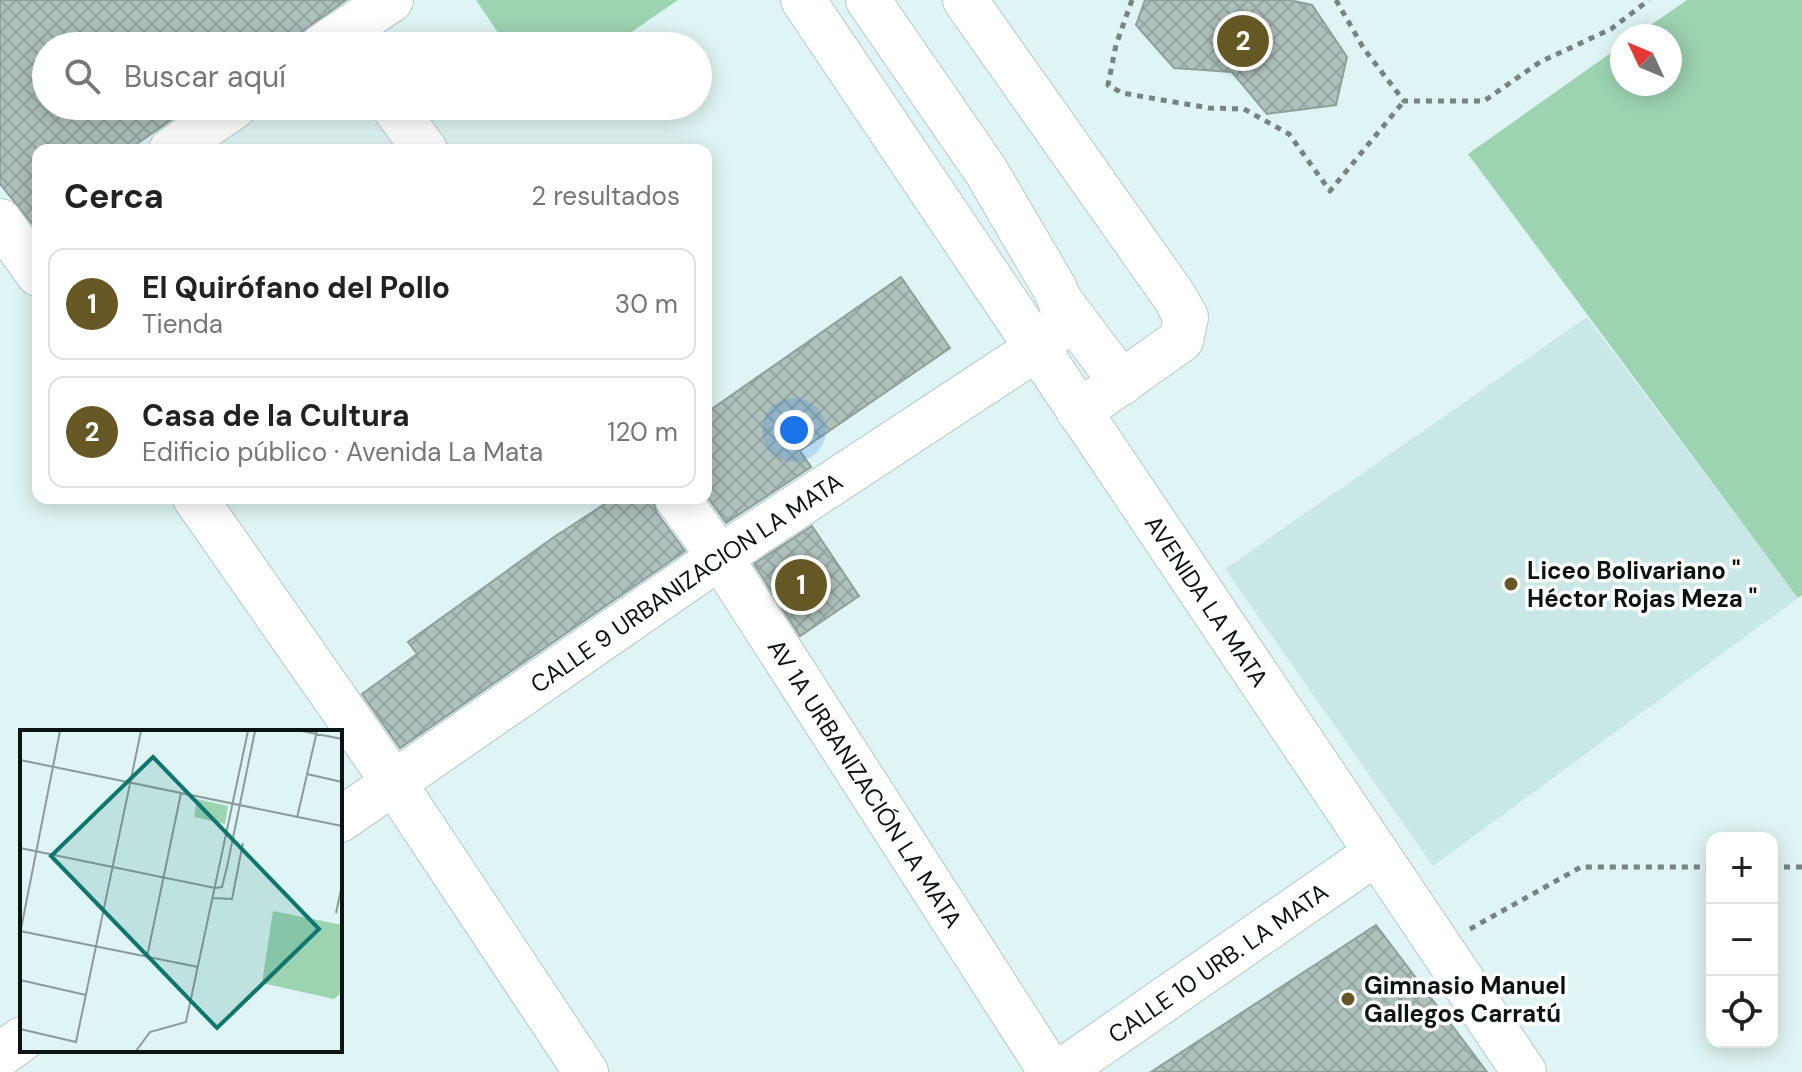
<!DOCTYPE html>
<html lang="es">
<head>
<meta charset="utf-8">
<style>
  body { margin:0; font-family:"DM Sans",sans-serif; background:#f2f2f2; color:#222 }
  .controls { position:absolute; right:24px; bottom:24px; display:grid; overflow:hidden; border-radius:16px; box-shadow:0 4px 20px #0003 }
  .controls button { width:72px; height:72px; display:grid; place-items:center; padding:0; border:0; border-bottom:2px solid #e0e0e0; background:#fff; color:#222; font:40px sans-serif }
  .compass { position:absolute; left:1610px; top:24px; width:72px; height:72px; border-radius:50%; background:#fff; box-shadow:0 4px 20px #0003; rotate:314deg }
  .you { position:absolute; left:794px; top:430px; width:28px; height:28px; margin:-20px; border:6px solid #fff; border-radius:50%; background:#1a73e8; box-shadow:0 0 0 12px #1a73e833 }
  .badge { display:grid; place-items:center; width:52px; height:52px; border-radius:50%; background:#655825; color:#fff; font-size:26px; font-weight:700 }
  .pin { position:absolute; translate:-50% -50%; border:4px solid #fff; box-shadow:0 2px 8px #0006 }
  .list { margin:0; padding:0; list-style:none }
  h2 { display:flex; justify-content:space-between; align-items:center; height:104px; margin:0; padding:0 32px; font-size:34px }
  h2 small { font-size:26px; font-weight:400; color:#767676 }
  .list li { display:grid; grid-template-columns:52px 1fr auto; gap:24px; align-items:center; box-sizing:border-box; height:112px; margin:0 16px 16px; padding:0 16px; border:2px solid #e0e0e0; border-radius:16px }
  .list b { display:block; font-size:30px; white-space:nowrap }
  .list p { margin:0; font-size:26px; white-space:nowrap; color:#767676 }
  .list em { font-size:26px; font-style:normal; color:#767676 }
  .icon { flex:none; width:44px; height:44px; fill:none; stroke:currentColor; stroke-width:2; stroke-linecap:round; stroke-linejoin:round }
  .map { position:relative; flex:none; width:1802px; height:1072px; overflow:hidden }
  .search { position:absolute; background:#fff; box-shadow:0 4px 20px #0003; left:32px; top:32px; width:680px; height:88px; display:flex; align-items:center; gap:20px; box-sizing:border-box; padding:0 28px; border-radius:44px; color:#767676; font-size:30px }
  .panel { position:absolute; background:#fff; box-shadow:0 4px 20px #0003; left:32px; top:144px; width:680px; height:360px; border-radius:16px }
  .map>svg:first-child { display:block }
  .built { fill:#c9e7e7 }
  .grass { fill:#9cd3b1 }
  .building { fill:url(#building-cross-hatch); stroke:#8ea09b; stroke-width:2 }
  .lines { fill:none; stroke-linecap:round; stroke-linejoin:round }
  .minor-casing { stroke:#b6c9ca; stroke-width:46 }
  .path { stroke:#758383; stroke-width:5; stroke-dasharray:6 6; stroke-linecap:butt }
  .minor { stroke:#fff; stroke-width:44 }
  .poi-dot { fill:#655825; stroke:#fff; stroke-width:3 }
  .labels { text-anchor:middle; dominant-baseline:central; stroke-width:7; stroke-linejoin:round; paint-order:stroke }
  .poi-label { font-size:24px; font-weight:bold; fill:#0c1313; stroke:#fff; text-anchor:start }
  .street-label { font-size:24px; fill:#0c1313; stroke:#fff }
  .inset-road { fill:none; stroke:#8b9a9a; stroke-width:2 }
  .view { fill:#0f766e; fill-opacity:0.15; stroke:#0f766e; stroke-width:4 }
  .inset-edge { fill:none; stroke:#0c1313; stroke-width:4 }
</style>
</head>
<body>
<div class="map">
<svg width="1802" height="1072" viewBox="0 0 1802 1072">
  <defs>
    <pattern id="building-cross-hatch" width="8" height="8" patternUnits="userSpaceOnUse" patternTransform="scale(2)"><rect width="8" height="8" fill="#afc1bc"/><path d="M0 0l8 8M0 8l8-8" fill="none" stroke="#95a5a1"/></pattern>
  </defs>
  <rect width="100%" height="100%" fill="#dff4f4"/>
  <!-- built -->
  <path class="built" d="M1587 317 1798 598 1433 866 1225 569Z"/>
  <!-- grass -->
  <g class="grass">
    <path d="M476 0H678L611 46H507Z"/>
    <path d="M1687 0H1802V595L1798 598 1468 154 1622 45V84H1670V36H1635Z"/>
  </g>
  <!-- building -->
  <g class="building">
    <path d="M0 0H346L282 46H46V106H191L128 150H38V231L0 184Z"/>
    <path d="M1145 0H1289L1312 5 1347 57 1336 105 1267 114 1232 72 1174 68 1136 25Z"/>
    <path d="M901 277 950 348 800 451 811 467 726 523 706 495V413Z"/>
    <path d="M614 498H652L657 513 685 551 400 748 362 694 417 654 408 642 554 537Z"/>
    <path d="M812 526 859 596 800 636 754 564Z"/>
    <path d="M1376 925 1487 1072H1151Z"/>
  </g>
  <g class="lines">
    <defs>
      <g id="minor">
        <path id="s1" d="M803 0 1524 1072"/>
        <path d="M965 0 1174 296 1186 317 1181 340 1079 412"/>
        <path d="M322 46 391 0"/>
        <path d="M393 106 425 150"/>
        <path d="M171 150 235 106"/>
        <path d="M0 221 38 274"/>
        <path d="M1064 306 1122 383"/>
        <path d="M195 498 394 783 586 1072"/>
        <path id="s2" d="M677 498 720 557 1051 1072"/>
        <path id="s3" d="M340 820 720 557 1036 349C1060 328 1071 321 1055 289L986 171 868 0"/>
        <path d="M0 1055 22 1039"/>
        <path id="s4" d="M1060 1072 1376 853"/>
      </g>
    </defs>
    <!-- minor casing -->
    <use href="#minor" class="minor-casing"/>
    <!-- path -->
    <g class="path">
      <path d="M1132 0 1116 45 1108 85 1122 93 1209 108 1244 109 1289 134 1330 191 1404 101"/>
      <path d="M1336 0 1364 49 1404 101H1484L1540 62 1611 29 1649 0"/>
      <path d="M1772 867H1802"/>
      <path d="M1470 929 1581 867H1712"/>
    </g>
    <!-- minor -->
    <use href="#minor" class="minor"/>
  </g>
  <!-- markers -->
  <g class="poi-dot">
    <circle cx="1511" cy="584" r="8"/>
    <circle cx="1348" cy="999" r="8"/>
  </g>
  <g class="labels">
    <!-- poi labels -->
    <g class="poi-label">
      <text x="1527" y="570">Liceo Bolivariano "<tspan x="1527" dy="28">Héctor Rojas Meza "</tspan></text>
      <text x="1364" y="985">Gimnasio Manuel<tspan x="1364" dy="28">Gallegos Carratú</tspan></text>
    </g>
    <!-- street labels -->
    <g class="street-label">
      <text stroke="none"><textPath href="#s3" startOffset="420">CALLE 9 URBANIZACION LA MATA</textPath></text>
      <text stroke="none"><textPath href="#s1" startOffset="724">AVENIDA LA MATA</textPath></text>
      <text stroke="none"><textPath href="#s2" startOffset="342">AV 1A URBANIZACIÓN LA MATA</textPath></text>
      <text stroke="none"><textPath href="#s4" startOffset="192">CALLE 10 URB. LA MATA</textPath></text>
    </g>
  </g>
  <!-- overview -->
  <g transform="translate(20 730)">
    <rect width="322" height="322" fill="#dff4f4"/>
    <path d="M177 69 208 76 205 94 174 87ZM253 181 322 195V262L314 269 242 253Z" fill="#9cd3b1"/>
    <path class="inset-road" d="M282 1 322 9M0 30 322 96M287 44 322 52M277 88 297 1M0 118 195 158M195 158 202 157 207 137 235 1M193 168 212 169 223 113M316 183 322 155M0 201 178 237M0 204 40 1M127 227 161 63M0 250 66 265M0 299 56 312 121 1M116 321 130 302 166 292 228 1"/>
    <path class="view" d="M133 27 299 199 197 298 31 126Z"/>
    <rect width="322" height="322" class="inset-edge"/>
  </g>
</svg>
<div class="controls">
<button>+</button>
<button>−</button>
<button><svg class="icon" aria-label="locate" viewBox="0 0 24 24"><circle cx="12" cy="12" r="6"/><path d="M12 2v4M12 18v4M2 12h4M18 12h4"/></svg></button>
</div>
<svg class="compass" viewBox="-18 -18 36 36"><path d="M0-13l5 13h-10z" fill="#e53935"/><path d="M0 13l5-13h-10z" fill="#767676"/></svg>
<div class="you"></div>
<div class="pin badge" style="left:801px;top:585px">1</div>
<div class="pin badge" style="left:1243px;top:41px">2</div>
<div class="search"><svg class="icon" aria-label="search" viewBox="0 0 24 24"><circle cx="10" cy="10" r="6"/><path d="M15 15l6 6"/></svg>Buscar aquí</div>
<section class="panel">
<h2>Cerca<small>2 resultados</small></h2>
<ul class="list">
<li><span class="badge">1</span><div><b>El Quirófano del Pollo</b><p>Tienda</p></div><em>30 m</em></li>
<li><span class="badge">2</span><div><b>Casa de la Cultura</b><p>Edificio público · Avenida La Mata</p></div><em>120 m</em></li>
</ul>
</section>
</div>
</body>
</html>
